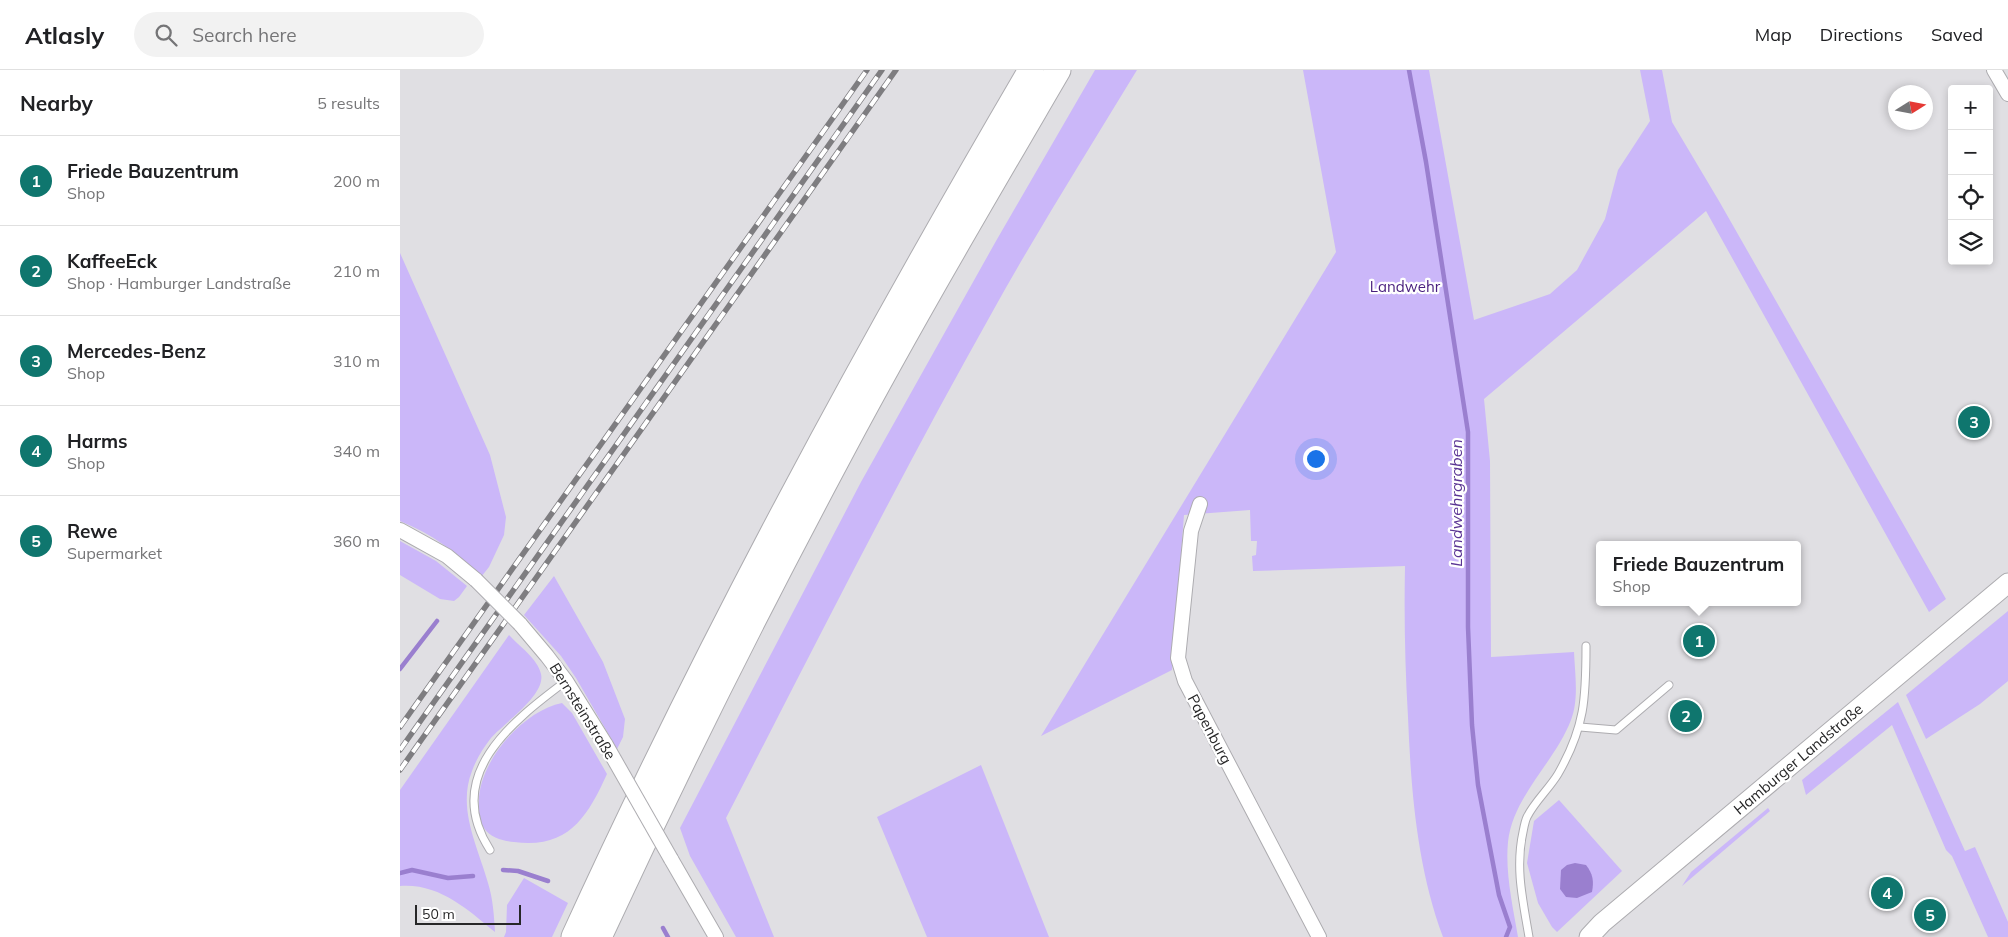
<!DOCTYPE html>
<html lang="en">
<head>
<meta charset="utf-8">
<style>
  body { margin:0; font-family:Mulish,sans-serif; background:#f2f2f2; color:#202124 }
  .controls { position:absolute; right:15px; top:15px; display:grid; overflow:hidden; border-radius:5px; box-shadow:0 2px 8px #0003 }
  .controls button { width:45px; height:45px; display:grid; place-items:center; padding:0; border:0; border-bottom:1px solid #e0e0e0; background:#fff; color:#202124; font:25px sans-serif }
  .compass { position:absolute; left:1488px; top:15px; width:45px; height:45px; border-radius:50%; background:#fff; box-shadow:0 2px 8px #0003; rotate:79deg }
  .scale { position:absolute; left:15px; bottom:12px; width:106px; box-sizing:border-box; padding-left:5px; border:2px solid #272728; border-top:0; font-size:14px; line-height:18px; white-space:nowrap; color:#272728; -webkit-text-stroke:4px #fff; paint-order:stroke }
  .you { position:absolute; left:915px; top:388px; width:18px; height:18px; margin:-12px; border:4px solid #fff; border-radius:50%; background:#1a73e8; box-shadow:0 0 0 8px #1a73e833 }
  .badge { display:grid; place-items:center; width:32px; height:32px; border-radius:50%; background:#0f766e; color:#fff; font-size:16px; font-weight:700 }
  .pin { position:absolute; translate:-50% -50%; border:2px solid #fff; box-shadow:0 1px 5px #0006 }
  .popup { position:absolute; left:1196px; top:471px; width:205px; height:65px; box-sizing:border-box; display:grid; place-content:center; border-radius:5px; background:#fff; filter:drop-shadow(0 1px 4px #0005); font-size:16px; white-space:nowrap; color:#757577 }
  .popup b { font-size:19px; color:#202124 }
  .popup::after { content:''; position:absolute; left:50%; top:100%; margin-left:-10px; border:10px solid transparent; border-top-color:#fff }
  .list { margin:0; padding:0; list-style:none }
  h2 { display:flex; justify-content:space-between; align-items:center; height:65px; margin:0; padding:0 20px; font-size:21px }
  h2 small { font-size:16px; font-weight:400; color:#757577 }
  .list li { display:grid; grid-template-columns:32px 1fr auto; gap:15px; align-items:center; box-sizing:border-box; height:90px; padding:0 20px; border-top:1px solid #e0e0e0 }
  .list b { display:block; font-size:19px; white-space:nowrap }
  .list p { margin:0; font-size:16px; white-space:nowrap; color:#757577 }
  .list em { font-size:16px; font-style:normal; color:#757577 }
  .icon { flex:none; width:28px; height:28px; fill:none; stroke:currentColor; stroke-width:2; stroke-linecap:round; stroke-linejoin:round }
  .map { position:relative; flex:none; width:1608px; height:867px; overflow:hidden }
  header { display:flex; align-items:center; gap:30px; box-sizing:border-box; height:70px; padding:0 25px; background:#fff; border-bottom:1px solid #e0e0e0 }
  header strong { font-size:24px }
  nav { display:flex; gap:28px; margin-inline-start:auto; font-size:18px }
  .search { width:350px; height:45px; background:#f2f2f2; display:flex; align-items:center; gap:12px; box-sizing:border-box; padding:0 18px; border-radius:28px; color:#757577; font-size:19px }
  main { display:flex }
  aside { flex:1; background:#fff }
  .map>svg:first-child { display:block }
  .green { fill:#cbb7f9 }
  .water { fill:#9a7fcf }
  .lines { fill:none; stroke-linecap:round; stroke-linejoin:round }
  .stream { stroke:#9a7fcf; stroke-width:4.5 }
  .service-casing { stroke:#adacb0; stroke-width:9 }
  .minor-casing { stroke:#adacb0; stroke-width:16 }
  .secondary-casing { stroke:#adacb0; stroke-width:21 }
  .motorway-casing { stroke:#adacb0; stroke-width:27 }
  .service { stroke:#fff; stroke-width:7 }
  .minor { stroke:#fff; stroke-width:14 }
  .secondary { stroke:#fff; stroke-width:19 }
  .motorway { stroke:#fff; stroke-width:25 }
  .rail-casing { stroke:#7e7d80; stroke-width:5.5 }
  .rail { stroke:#fff; stroke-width:4; stroke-dasharray:11; stroke-linecap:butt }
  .minor-bridge-casing { stroke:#adacb0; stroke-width:16; stroke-linecap:butt }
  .minor-bridge { stroke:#fff; stroke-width:14 }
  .labels { text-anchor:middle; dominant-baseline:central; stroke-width:4.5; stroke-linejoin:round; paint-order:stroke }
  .park-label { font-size:15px; fill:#481e7d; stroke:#fff }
  .street-label { font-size:15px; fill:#272728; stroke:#fff }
  .water-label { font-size:16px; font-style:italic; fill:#5a3493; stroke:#fff }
</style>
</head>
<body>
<header>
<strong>Atlasly</strong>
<div class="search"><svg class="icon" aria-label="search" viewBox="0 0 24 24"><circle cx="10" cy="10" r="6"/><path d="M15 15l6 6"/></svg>Search here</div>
<nav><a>Map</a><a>Directions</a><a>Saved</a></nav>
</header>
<main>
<aside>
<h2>Nearby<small>5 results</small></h2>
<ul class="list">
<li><span class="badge">1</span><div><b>Friede Bauzentrum</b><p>Shop</p></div><em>200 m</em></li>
<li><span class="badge">2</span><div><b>KaffeeEck</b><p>Shop · Hamburger Landstraße</p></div><em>210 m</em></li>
<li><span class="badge">3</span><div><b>Mercedes-Benz</b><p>Shop</p></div><em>310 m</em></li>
<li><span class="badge">4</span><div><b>Harms</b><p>Shop</p></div><em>340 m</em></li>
<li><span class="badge">5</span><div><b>Rewe</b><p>Supermarket</p></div><em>360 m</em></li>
</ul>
</aside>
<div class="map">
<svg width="1608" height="867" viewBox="0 0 1608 867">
  <rect width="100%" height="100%" fill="#e0dfe3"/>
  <!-- green -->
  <g class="green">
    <path d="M695 0H737C689 79 639 158 594 239 500 406 414 577 326 748L374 867H336L290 786 280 758 461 412 596 171Z"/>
    <path d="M903 0H1029L1074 250 1150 224 1177 200 1205 149 1218 100 1250 51 1240 0H1262L1272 52 1319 131 1546 529 1529 542 1306 141 1084 329 1090 391 1091 587 1174 582C1175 604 1179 630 1171 650 1155 692 1113 726 1108 772 1105 803 1113 837 1118 867H1043C1017 797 1011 721 1008 647 1005 597 1004 547 1005 496L853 501 852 486 856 485 857 471H851L850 440 784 445 772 600 641 666 936 182Z"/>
    <path d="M0 183 90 385 106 447 104 465 89 497 81 507C58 483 32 464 0 451Z"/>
    <path d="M0 471 36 491 67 516 59 527 54 531 40 529 0 505Z"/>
    <path d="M154 506 203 592 225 649 223 667 217 679 176 608 161 586 124 545Z"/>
    <path d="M1608 541V611L1580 634 1526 669 1506 625Z"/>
    <path d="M109 565C119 576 138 589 141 604 146 625 104 653 91 668 83 678 76 690 72 701 57 739 78 777 88 813 93 829 94 845 95 862 67 839 39 813 0 816V720Z"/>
    <path d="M1498 632 1565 781 1575 777 1608 852V867H1588L1552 786 1546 780 1492 655 1406 725 1402 710Z"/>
    <path d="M162 633 172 643 207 704C187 748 168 779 114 772 104 771 90 768 84 758 80 753 79 743 79 736 76 694 122 641 162 633Z"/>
    <path d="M581 695 649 867H527L477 747Z"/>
    <path d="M1159 730 1222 801 1157 862 1152 857 1138 833 1127 793 1134 751Z"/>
    <path d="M1368 738 1370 741 1282 816 1291 802Z"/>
    <path d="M124 808 168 833 152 867H104L106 862 107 835Z"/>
  </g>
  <!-- water -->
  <path class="water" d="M1175 793 1186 795C1193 804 1194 811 1192 822L1177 828 1166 827 1160 819 1161 800 1167 795Z"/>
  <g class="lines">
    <!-- stream -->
    <g class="stream">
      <path d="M1009 0 1026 92 1068 362V557L1072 655 1078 715 1099 825 1110 857 1106 867"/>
      <path d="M0 599 37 551"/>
      <path d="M103 800 118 801 148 811"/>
      <path d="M0 803 12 800 48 808 73 806"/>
      <path d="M263 858 268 867"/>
    </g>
    <defs>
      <g id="service">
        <path d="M1180 657 1216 660 1269 615"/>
        <path d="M90 780C42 706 111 652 166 611"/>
        <path d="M1129 867C1123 831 1115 798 1123 762 1124 757 1125 751 1127 747 1135 731 1149 719 1158 704 1185 657 1186 628 1186 576"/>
      </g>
      <g id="minor">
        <path d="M1594 0 1608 24"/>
        <path d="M800 434 791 461 778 588 785 611 919 867"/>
        <path d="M0 460 47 486 76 510"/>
        <path d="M120 554 147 586 166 611 206 675"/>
        <path d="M271 789 316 867"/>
      </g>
      <path id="secondary" d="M1189 867 1202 853 1608 513"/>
      <g id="motorway">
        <path d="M174 867C310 569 466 282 631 0"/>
        <path d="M199 867C272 709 350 553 432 399 503 264 581 132 658 0"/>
      </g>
    </defs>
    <!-- service casing -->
    <use href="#service" class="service-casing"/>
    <!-- minor casing -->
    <use href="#minor" class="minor-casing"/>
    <!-- secondary casing -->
    <use href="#secondary" class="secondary-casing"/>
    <!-- motorway casing -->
    <use href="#motorway" class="motorway-casing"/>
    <!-- service -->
    <use href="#service" class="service"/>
    <!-- minor -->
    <use href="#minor" class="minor"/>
    <!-- secondary -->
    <use href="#secondary" class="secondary"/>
    <!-- motorway -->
    <use href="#motorway" class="motorway"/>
    <defs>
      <g id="rail">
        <path d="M0 657 467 0"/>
        <path d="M0 680 482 0"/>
        <path d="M0 700 496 0"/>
      </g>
    </defs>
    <!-- rail casing -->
    <use href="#rail" class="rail-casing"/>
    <!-- rail -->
    <use href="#rail" class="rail"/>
    <defs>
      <g id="minor-bridge">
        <path d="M76 510 120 554"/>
        <path d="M206 675 271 789"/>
      </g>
    </defs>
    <!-- minor-bridge casing -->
    <use href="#minor-bridge" class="minor-bridge-casing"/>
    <!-- minor-bridge -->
    <use href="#minor-bridge" class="minor-bridge"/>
  </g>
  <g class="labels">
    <!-- park labels -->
    <g class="park-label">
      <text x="1005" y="216">Landwehr</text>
    </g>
    <!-- street labels -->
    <g class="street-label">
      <text transform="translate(183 641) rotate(58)">Bernsteinstraße</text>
      <text transform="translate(810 659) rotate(62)">Papenburg</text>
      <text transform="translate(1398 689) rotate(-40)">Hamburger Landstraße</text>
    </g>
    <!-- water labels -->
    <g class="water-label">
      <text transform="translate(1056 433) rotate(-90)">Landwehrgraben</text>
    </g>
  </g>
</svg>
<div class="controls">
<button>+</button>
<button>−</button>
<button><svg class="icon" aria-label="locate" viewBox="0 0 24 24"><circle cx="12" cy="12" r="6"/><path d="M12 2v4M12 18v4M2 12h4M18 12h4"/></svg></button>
<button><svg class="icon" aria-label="layers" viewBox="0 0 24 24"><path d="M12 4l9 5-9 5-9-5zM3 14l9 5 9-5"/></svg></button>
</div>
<svg class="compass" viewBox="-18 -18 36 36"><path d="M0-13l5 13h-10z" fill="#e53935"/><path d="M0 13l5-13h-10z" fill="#757577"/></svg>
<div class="scale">50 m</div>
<div class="you"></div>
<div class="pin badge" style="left:1299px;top:571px">1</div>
<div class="popup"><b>Friede Bauzentrum</b>Shop</div>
<div class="pin badge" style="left:1286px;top:646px">2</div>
<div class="pin badge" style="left:1574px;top:352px">3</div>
<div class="pin badge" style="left:1487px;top:823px">4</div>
<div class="pin badge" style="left:1530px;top:845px">5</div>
</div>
</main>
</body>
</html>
